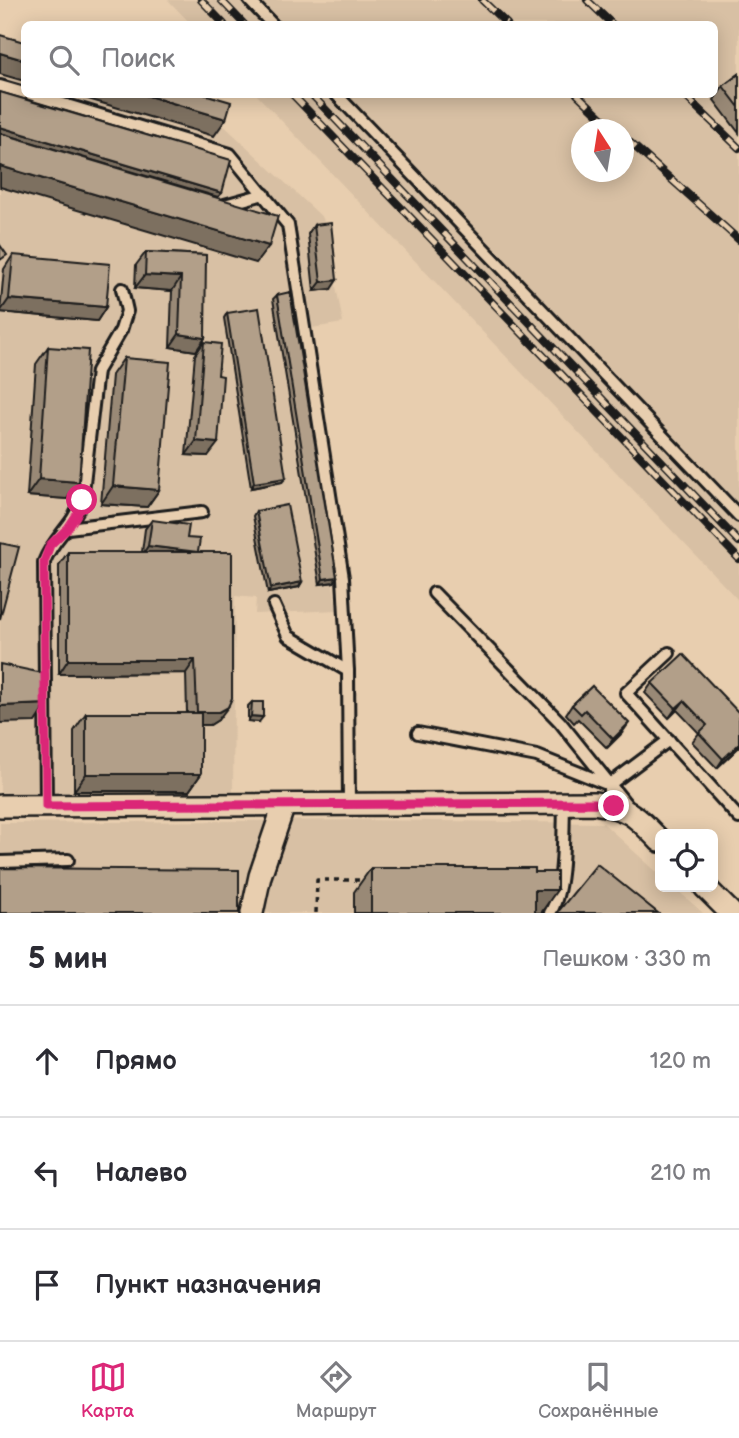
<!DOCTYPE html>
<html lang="ru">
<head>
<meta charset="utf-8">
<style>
  body { margin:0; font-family:"Balsamiq Sans",sans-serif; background:#f2f2f3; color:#2b2b33 }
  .controls { position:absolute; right:21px; bottom:21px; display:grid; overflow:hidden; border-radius:10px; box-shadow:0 4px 18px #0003 }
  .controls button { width:63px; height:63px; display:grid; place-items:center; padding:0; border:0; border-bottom:2px solid #e1e1e2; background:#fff; color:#2b2b33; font:35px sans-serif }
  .compass { position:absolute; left:571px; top:119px; width:63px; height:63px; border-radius:50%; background:#fff; box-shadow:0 4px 18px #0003; rotate:348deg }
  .stop { position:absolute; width:21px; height:21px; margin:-16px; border:5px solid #db2777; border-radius:50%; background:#fff }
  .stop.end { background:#db2777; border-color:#fff; box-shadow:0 2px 7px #0008 }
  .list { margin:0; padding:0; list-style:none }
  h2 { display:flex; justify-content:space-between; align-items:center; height:91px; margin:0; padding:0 28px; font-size:30px }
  h2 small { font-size:23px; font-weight:400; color:#7c7c81 }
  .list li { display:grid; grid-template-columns:46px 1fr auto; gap:21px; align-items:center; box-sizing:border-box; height:112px; padding:0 28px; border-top:2px solid #e1e1e2 }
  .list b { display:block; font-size:26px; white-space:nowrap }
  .list em { font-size:23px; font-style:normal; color:#7c7c81 }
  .icon { flex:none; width:38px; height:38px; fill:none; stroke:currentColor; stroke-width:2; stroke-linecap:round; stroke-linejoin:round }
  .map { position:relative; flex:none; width:739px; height:913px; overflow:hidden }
  .search { position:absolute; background:#fff; box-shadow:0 4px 18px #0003; left:21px; right:21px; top:21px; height:77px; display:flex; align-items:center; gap:18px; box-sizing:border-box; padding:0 24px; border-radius:10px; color:#7c7c81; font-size:26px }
  .sheet { height:427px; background:#fff }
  nav { display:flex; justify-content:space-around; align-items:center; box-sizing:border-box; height:98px; border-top:2px solid #e1e1e2; background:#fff; font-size:19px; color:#7c7c81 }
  nav a { display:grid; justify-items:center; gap:4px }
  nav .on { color:#db2777 }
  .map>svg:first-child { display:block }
  .built { fill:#d8c0a4; fill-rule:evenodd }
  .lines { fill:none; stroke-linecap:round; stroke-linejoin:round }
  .lane-casing { stroke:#1c1c1c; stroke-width:16 }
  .street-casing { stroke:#1c1c1c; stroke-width:26 }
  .path { stroke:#1c1c1c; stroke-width:3.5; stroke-dasharray:5 5; stroke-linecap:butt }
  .lane { stroke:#e8ceaf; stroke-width:10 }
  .street { stroke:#e8ceaf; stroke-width:21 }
  .rail-casing { stroke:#1c1c1c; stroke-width:8 }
  .rail { stroke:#e8ceaf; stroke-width:5; stroke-dasharray:16; stroke-linecap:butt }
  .wall { fill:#998976; stroke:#1c1c1c; stroke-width:2 }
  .shaded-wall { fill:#7d6f60; stroke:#1c1c1c; stroke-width:2 }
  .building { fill:#b29f89; stroke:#1c1c1c; stroke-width:2 }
  .route { stroke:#db2777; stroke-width:9 }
</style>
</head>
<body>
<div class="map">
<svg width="739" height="913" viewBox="0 0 739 913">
  <rect width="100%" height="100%" fill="#e8ceaf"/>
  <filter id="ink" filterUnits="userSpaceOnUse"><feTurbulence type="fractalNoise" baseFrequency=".0143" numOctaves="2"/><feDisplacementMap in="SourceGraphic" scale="14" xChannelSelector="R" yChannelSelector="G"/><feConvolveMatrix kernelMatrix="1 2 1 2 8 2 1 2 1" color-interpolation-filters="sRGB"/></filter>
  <g filter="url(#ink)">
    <!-- built -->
    <g class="built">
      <path d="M168 0H739V601L257 95 714 94V24H191ZM582 130H624V172H582Z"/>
      <path d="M0 56 24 63V94L132 95 218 120 323 218 343 323 293 331 337 610 255 614 256 598 235 596 233 792 0 794Z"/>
      <path d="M359 820 603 823 660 875V887H674L703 913H0V823Z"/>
    </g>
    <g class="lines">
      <defs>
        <g id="lane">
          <path d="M249 0 272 24"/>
          <path d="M0 86 24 93"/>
          <path d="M30 94 230 154 288 225 343 578 348 671 349 804"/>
          <path d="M336 94 739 516"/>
          <path d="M221 206 264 194"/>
          <path d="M68 528 202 512"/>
          <path d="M434 593 560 722 629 808"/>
          <path d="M274 605 288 636 348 671"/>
          <path d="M669 653 626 693 739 818"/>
          <path d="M418 733 537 756 607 784"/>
          <path d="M609 791V785L669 740"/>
          <path d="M46 806 44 562C54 536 72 528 82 500L97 371 121 330 127 311 122 289"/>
          <path d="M0 862 68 860"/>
          <path d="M550 913C565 890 563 832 564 804"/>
        </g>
        <g id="street">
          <path d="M0 806 594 803C630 808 636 816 660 841"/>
          <path d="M705 887 731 913"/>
          <path d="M252 913 260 876 284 805"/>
        </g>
      </defs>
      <!-- lane casing -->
      <use href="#lane" class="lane-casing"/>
      <!-- street casing -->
      <use href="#street" class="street-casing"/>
      <!-- path -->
      <path class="path" d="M316 913 317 880H366"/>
      <!-- lane -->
      <use href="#lane" class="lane"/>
      <!-- street -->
      <use href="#street" class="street"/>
      <defs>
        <g id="rail">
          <path d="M201 0 224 24"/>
          <path d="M221 0 244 24"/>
          <path d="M482 0 507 24"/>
          <path d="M587 0 612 24"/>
          <path d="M292 94 739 559"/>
          <path d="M311 94 739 542"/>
          <path d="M577 94 615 130"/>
          <path d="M683 94 739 148"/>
          <path d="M624 137 739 240"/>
        </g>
      </defs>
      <!-- rail casing -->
      <use href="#rail" class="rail-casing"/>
      <!-- rail -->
      <use href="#rail" class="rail"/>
    </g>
    <!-- wall -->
    <g class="wall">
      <path d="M739 74V133L714 100 723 86Z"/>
      <path d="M314 225 331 289 314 291 308 234Z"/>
      <path d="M146 252 206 255 196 351 170 347 172 291 135 288 136 265Z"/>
      <path d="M13 255 106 307 97 321 0 312 4 269Z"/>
      <path d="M277 295 337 577 334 582 320 584 273 299Z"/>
      <path d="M227 313 282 482 251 488 224 318Z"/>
      <path d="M204 342 208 456 186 455 195 355Z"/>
      <path d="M48 347 79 482 67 499 27 496 36 364Z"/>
      <path d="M124 358 159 490 147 507 101 504 112 375Z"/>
      <path d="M256 511 302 582 299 587 268 593 253 516Z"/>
      <path d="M152 520 187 538 198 552 218 720 210 725H201V774L189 791H74V731L86 713H187L186 673 59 674V565L68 552H142L145 529Z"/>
      <path d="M652 683 739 713V747L717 768 692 742 699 733 677 710 669 718 645 693Z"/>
      <path d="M592 686 622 733 607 748 578 719 574 723 566 714 572 705Z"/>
      <path d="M252 702 259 722 248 721V706Z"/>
      <path d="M371 868 535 872 541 913H354V892Z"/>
    </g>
    <!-- shaded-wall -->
    <g class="shaded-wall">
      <path d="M0 53 24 60V81L0 74Z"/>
      <path d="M71 94H142L226 119 214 136Z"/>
      <path d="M0 127 222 193 218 197 0 133Z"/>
      <path d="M0 166 269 246 256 263 0 187Z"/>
      <path d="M145 275 181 277 172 291 135 288Z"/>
      <path d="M337 280 331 289 314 291 321 282Z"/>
      <path d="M9 299 106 307 97 321 0 312Z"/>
      <path d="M179 334 205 338 196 351 170 347Z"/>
      <path d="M196 441 218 443 208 456 186 455Z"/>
      <path d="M286 478 282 482 251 488 254 483Z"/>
      <path d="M39 479 79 482 67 499 27 496Z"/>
      <path d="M113 486 159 490 147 507 101 504Z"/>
      <path d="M148 546 198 552 142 555Z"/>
      <path d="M337 577 334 582 320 584 323 579Z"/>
      <path d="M302 582 299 587 268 593 271 588Z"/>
      <path d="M68 660H195L186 673 59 674Z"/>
      <path d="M684 701 677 710 669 718 676 708Z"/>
      <path d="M47 704 35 722 0 723V706Z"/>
      <path d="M228 707 218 720 210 725H188L197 712Z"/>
      <path d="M251 716 263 717 259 722 248 721Z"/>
      <path d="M629 723 622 733 607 748 613 739Z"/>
      <path d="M739 744V747L717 768 723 759Z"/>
      <path d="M86 774H201L189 791H74Z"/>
      <path d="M535 890H557L541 913H519Z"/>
    </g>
    <!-- building -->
    <g class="building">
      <path d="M0 35 24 42V60L0 53Z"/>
      <path d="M739 74V107L723 86Z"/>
      <path d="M0 92 231 160 222 193 0 127Z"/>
      <path d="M142 94H204L231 102 226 119Z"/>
      <path d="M0 133 278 216 269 246 0 166Z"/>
      <path d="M331 223 337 280 321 282 314 225Z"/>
      <path d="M0 245 7 255 0 260Z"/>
      <path d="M146 252 206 255 205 338 179 334 181 277 145 275Z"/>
      <path d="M13 255 110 264 106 307 9 299Z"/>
      <path d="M290 292 337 577 323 579 277 295Z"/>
      <path d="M259 308 286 478 254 483 227 313Z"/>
      <path d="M204 342 221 344 218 375 223 376 218 443 196 441Z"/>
      <path d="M48 347 88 350 79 482 39 479Z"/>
      <path d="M124 358 170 362 159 490 113 486Z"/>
      <path d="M287 505 302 582 271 588 256 511Z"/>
      <path d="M152 520 189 525 187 538 200 539 198 552 148 546Z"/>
      <path d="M0 543 19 547 0 619Z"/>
      <path d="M68 552H232V698L228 707 219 712H197L195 660H68Z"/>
      <path d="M683 654 739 713V744L723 759 699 733 707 725 684 701 676 708 652 683Z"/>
      <path d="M0 664 47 674V704L0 706Z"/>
      <path d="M592 686 629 723 613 739 585 710 581 714 572 705Z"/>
      <path d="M252 702H263V717L251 716Z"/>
      <rect x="86" y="713" width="115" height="61"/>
      <path d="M597 864 658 913H557Z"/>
      <path d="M0 868 239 870V913H0Z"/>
      <path d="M371 868H535V872H557V890H535V913H371Z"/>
    </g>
  </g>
  <g class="lines" filter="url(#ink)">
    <!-- route -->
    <path class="route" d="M82 500 78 513 68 528 50 545 44 562 46 806 594 803 614 806"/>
  </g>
</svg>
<div class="controls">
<button><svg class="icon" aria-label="locate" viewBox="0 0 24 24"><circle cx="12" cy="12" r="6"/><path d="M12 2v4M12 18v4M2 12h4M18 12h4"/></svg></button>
</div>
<svg class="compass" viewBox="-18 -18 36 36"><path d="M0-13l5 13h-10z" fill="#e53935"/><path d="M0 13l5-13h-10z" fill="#7c7c81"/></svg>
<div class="stop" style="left:82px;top:500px"></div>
<div class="stop end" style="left:614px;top:806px"></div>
<div class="search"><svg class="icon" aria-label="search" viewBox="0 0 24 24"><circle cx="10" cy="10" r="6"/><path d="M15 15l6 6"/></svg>Поиск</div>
</div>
<section class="sheet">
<h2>5 мин<small>Пешком · 330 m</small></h2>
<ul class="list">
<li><svg class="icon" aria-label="ahead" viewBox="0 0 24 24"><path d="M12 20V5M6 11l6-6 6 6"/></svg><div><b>Прямо</b></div><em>120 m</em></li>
<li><svg class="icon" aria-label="left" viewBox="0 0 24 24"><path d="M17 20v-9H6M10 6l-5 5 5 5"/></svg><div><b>Налево</b></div><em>210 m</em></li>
<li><svg class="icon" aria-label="arrive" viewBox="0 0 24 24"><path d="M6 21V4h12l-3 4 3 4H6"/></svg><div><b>Пункт назначения</b></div></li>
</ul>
</section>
<nav>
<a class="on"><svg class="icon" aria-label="map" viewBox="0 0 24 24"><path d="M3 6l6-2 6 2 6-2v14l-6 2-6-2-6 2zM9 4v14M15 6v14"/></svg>Карта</a>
<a><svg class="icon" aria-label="directions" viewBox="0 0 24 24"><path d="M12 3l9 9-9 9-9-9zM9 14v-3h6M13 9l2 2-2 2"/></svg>Маршрут</a>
<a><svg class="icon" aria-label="saved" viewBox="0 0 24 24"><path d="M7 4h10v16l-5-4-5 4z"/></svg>Сохранённые</a>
</nav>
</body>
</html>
